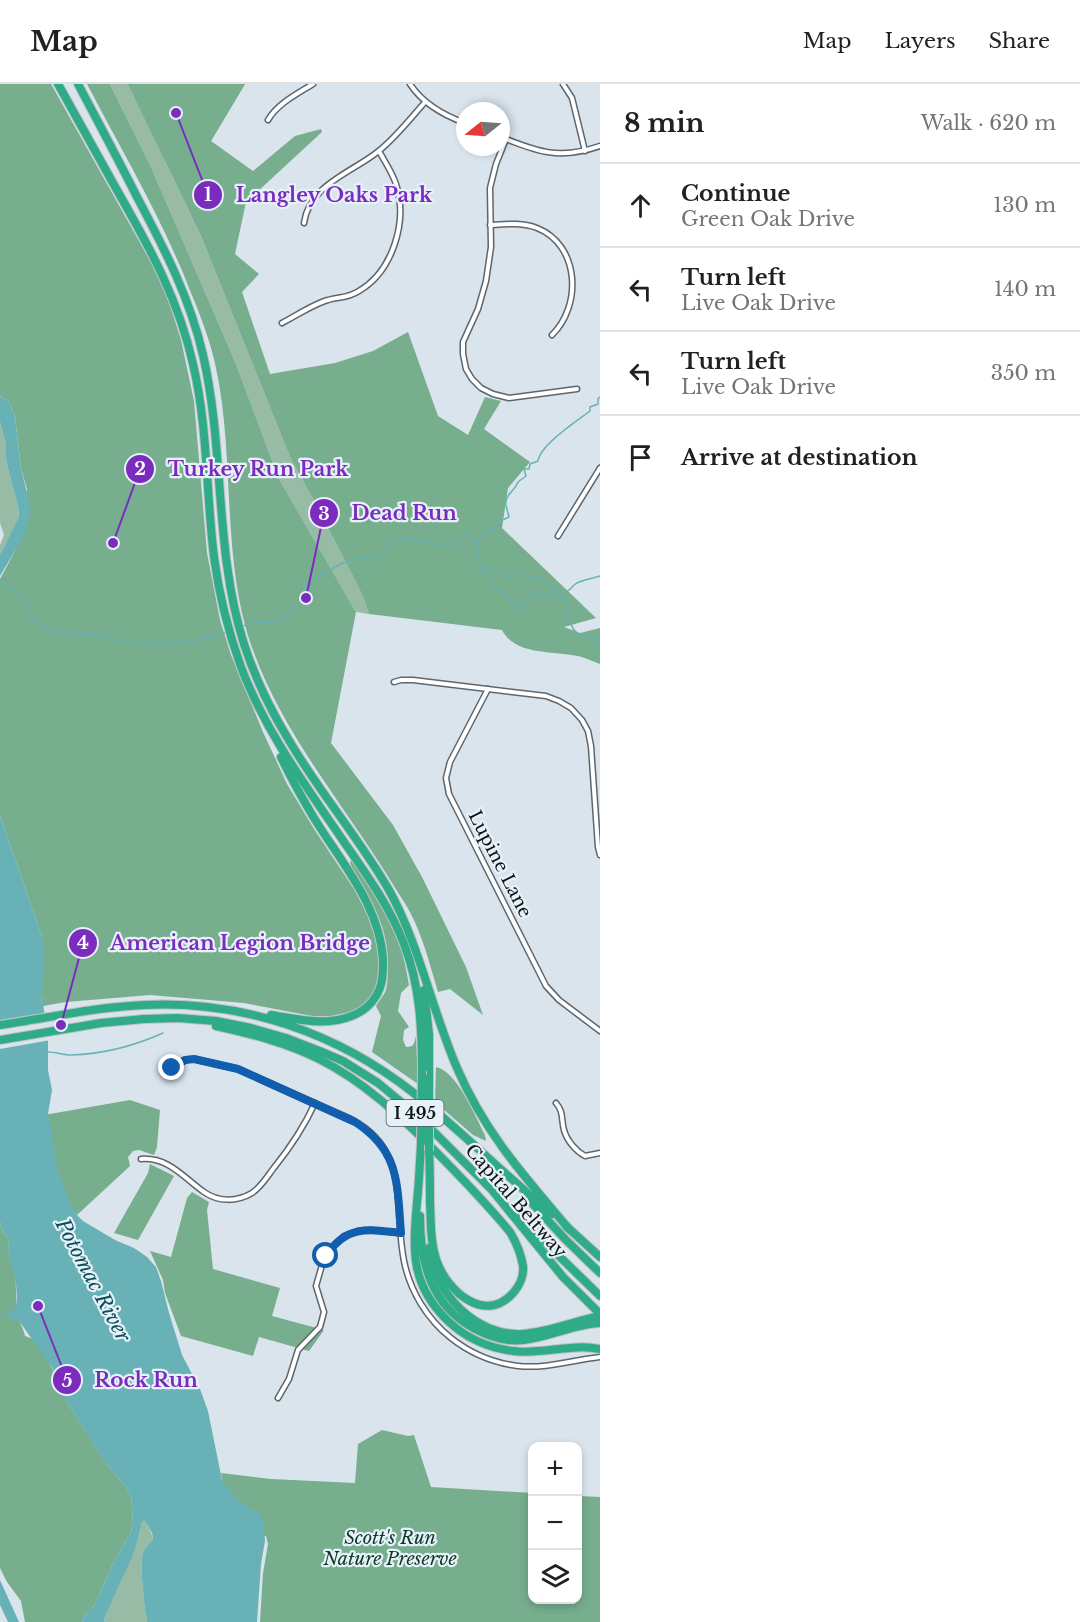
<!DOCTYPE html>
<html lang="en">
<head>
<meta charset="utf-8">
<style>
  body { margin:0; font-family:"Libre Baskerville",serif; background:#f6f6f6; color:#202124 }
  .controls { position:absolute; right:18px; bottom:18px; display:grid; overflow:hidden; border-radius:12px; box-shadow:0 3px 9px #0003 }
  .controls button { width:54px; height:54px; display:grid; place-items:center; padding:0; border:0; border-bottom:2px solid #e0e0e0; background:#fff; color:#202124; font:30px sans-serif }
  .compass { position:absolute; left:456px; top:18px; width:54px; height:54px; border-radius:50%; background:#fff; box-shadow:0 3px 9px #0003; rotate:253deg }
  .stop { position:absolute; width:18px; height:18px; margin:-14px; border:4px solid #105ead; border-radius:50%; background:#fff }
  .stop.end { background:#105ead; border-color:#fff; box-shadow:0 2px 6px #0008 }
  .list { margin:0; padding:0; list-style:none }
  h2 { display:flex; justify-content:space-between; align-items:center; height:78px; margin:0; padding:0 24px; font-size:26px }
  h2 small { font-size:20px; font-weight:400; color:#757577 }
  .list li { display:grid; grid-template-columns:39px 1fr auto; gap:18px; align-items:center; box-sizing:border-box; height:84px; padding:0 24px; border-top:2px solid #e0e0e0 }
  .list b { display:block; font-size:22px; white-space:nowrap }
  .list p { margin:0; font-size:20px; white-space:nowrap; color:#757577 }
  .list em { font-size:20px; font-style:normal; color:#757577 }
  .icon { flex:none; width:33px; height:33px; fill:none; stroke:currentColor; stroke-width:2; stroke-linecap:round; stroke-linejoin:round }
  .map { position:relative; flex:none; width:600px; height:1538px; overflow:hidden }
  header { display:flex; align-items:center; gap:36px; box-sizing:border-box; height:84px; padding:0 30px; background:#fff; border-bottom:2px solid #e0e0e0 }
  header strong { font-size:28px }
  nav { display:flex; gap:33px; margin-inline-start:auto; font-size:21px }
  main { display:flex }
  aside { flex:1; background:#fff }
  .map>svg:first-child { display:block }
  .green { fill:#98bba5 }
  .forest { fill:#77ae8e }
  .water { fill:#68b2b7 }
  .pier { fill:#dae4ec }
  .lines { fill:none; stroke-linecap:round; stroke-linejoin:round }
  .stream { stroke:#68b2b7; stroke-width:1.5 }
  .minor-casing { stroke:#5d666c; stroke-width:7 }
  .motorway-casing { stroke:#c1c2c3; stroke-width:10 }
  .minor { stroke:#fff; stroke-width:4 }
  .motorway { stroke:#2fac87; stroke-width:8 }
  .motorway-bridge-casing { stroke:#c1c2c3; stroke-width:10; stroke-linecap:butt }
  .motorway-bridge { stroke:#2fac87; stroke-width:8 }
  .route { stroke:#105ead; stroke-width:8 }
  .labels { text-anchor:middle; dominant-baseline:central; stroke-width:4.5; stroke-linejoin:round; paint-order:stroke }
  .shield { fill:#e7f1f9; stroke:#52585c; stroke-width:1.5 }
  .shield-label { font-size:16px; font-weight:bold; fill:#121618 }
  .street-label { font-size:18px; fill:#121618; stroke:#e7f1f9 }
  .park-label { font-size:18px; font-style:italic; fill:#0c3923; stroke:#e7f1f9 }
  .water-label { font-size:20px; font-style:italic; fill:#0b4f53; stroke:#e7f1f9 }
  .leader { fill:none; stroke:#7b2cbf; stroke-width:2 }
  .callout-dot { fill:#7b2cbf; stroke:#e7f1f9; stroke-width:2 }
  .mark-label { font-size:18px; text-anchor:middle; font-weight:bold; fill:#fff }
  .callout-label { font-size:20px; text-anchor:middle; font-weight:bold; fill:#7b2cbf; stroke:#e7f1f9; stroke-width:4.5; stroke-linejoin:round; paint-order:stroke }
</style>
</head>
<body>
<header>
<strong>Map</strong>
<nav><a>Map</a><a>Layers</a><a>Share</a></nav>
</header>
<main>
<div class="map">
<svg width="600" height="1538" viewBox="0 0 600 1538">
  <rect width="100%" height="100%" fill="#dae4ec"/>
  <!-- green -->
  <g class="green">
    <path d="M110 0H245L211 57 165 77 201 152 290 373 313 415 357 500 364 515 369 530 356 528 279 395 236 280 151 83Z"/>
    <path d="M0 338 6 361V375L8 385 18 422 19 434 0 471V461L4 451 0 439Z"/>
    <path d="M145 1437C148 1443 152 1449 153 1455 151 1459 146 1462 144 1466 138 1475 145 1526 147 1538H105L104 1535 133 1470 139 1452 142 1438Z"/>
  </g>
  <!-- forest -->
  <g class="forest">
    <path d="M0 0H51L153 182 168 215 181 256 194 317 207 469 220 536 231 571 263 648 287 700 314 745 354 805 368 832 375 850 378 867 379 886 377 901 370 915 360 924 350 928 331 932H312L244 919 150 911 66 918 43 922 42 911V852L0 732V495L16 465 27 405 21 384 15 333 9 318 0 312Z"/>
    <path d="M87 0H110L151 83 236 280 279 395 356 528 331 659 393 741 422 793 466 883 483 931 450 905 438 908C430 881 423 853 410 828 404 817 396 806 389 794 343 720 285 652 254 569 220 478 236 378 216 284 211 259 201 233 191 209 163 136 123 69 87 0Z"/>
    <path d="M128 0H245L211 57 253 87 295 52 321 45 322 48 246 118 235 170 259 190 242 208 270 290 335 279 373 267 408 248 438 332 468 351 485 313 501 317 484 345 530 378 508 404 502 444 596 534 564 543 580 549 600 544V580C594 578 588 575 582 573 557 566 516 573 502 546L369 530 364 515 357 500 313 415 290 373 201 152Z"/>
    <path d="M352 775C372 804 391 834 402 868 405 879 407 890 409 901L401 909 398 927 409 943 404 946 403 956 406 963C414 963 414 960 416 952L418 1000 372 968 381 932 376 922C379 917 384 911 386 906 388 897 388 887 388 878 387 839 371 817 352 784L350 778Z"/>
    <path d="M436 983C457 987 475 1032 485 1051L486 1057 473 1051 435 1018Z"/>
    <path d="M130 1016 160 1026 157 1063 154 1071 139 1066 133 1067 128 1073 130 1082 77 1131C53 1104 51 1066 44 1031Z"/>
    <path d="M150 1080 174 1092 138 1156 114 1149 148 1089Z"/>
    <path d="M192 1108 209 1118 207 1126 213 1185 280 1204 272 1232 324 1246 309 1267 259 1253 253 1272 181 1252 165 1209 163 1196 150 1167 171 1173 187 1114Z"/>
    <path d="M0 1138 3 1149 9 1154C6 1170 13 1177 15 1191 17 1205 15 1222 19 1234 20 1241 24 1245 25 1252L31 1254 44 1269 60 1299 70 1323 108 1382 126 1403 131 1412 133 1437 131 1448 112 1482 94 1522 86 1529 82 1538H25L21 1517 7 1498 0 1484Z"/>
    <path d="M382 1346 408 1352 414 1351 431 1403 532 1409V1516H578V1412L600 1413V1538H260L263 1489 268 1460 266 1452H257L231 1439 221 1389 271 1395 355 1399 358 1360Z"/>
  </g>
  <!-- water -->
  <g class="water">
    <path d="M0 312 9 318 15 333 21 384 30 421 29 434 25 450 0 492V471L19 433 18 422 8 385 6 375V361L0 338Z"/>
    <path d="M0 732 42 852 44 870 42 911 48 957V986L52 1006 48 1030 58 1086 67 1112 76 1130 83 1137 115 1156 134 1164 147 1173 156 1183 161 1197 169 1229 182 1271 200 1305 208 1327 222 1396 237 1416 259 1429 264 1438 265 1457 261 1480 257 1538H147C145 1526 138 1475 144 1466 146 1462 151 1459 153 1455L152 1449 145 1437 142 1438 139 1452 133 1471 104 1535 105 1538H82L86 1529 94 1522 112 1482 131 1448 133 1437 131 1412 126 1403 108 1382 98 1367 70 1323 52 1283 19 1237 11 1236 9 1229 16 1223C18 1214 16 1197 14 1188 11 1176 6 1167 9 1154L3 1149 0 1138Z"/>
    <path d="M0 1496 19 1538H8L0 1521Z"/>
  </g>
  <!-- pier -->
  <path class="pier" d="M47 929 51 956 0 965V936Z"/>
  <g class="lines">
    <!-- stream -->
    <g class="stream">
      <path d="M476 458 479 459C482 455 481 451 484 447L494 446V440L509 433C508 429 507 425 506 422 504 411 515 407 518 398L526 392 524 385H529L530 380 538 377C540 361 577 337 590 327V323L598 320V315L600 313"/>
      <path d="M482 484 488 486 501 483 505 492C515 492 529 489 538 494 546 498 553 508 562 508 569 508 570 505 574 501 581 495 592 495 600 492"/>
      <path d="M0 499 6 500 22 513 34 537 49 545 77 551 91 550 128 558H152L160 561 209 554 227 548"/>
      <path d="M243 542 252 539 263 538 268 539 279 537 306 514 303 501 340 480 361 474 378 476C383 470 387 460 394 457 407 450 435 460 448 464L464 450 472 449C478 461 475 468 480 480 487 497 504 510 517 523L522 525 531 509 559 513 567 518C570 539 569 552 594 555L600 562"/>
      <path d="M48 968C56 968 63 971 71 971 103 970 134 962 163 949"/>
      <path d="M0 1231 11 1230"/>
    </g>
    <defs>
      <g id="minor">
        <path d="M410 0C423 20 443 31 465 39"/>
        <path d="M563 0 572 14 585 67"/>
        <path d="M268 36C277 20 297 10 313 0"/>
        <path d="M501 53C538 68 560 76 600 62"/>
        <path d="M506 55 496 80 490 104 491 163 486 197 478 225 463 258V270L466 285 472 295 481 304 493 310 509 314 577 305"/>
        <path d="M304 139C309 100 354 88 380 66 397 52 411 34 425 18"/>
        <path d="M490 141C506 140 522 138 537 144 580 161 582 222 552 251"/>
        <path d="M282 239C296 232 313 220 328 216 341 212 346 215 359 207 393 187 408 137 396 100 392 88 385 78 379 67"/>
        <path d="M558 452 600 384"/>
        <path d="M394 598 401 596H413L546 612 559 617 571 624 582 636 588 647 591 662 598 763 600 771"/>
        <path d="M488 605 450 678 446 694 449 710 546 902 559 916 600 947"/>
        <path d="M172 984 185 976 194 975 238 985 351 1035C411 1066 393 1123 404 1177 410 1207 427 1235 451 1254 470 1269 494 1279 518 1282 546 1285 573 1276 600 1273"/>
        <path d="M556 1019C564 1028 561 1036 564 1046 567 1057 576 1067 585 1072L600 1069"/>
        <path d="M141 1075C169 1073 184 1094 204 1108 218 1118 237 1118 252 1109 261 1103 267 1093 273 1085 290 1064 304 1043 315 1019"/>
        <path d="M278 1314 289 1295 298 1266 320 1243 324 1228 316 1202 324 1174 330 1165 344 1152 358 1147 370 1146 401 1149"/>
      </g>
      <g id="motorway">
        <path d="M58 0C78 36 98 72 118 108 150 164 179 217 193 280 208 343 206 409 214 473 219 511 228 547 241 583 265 647 306 702 344 758 367 791 390 823 404 860 420 901 422 944 422 987"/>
        <path d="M78 0C98 38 118 75 137 113 164 164 190 214 203 271 225 366 214 466 244 560 255 594 271 627 290 658 320 709 359 754 389 806 419 860 432 926 457 984 485 1049 524 1092 569 1145"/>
        <path d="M424 906 429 950V994"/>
        <path d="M271 931C290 934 310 939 330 937 349 935 366 929 376 912 383 901 383 889 383 876 380 822 341 778 314 734 302 714 291 694 281 673"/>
        <path d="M0 941C48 934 96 923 144 921 243 916 338 949 415 1010 462 1048 505 1091 552 1130"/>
        <path d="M216 942C252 950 288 959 321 976 364 998 398 1030 432 1064 459 1091 485 1118 510 1148 516 1158 521 1170 523 1182 524 1191 520 1201 514 1208 486 1241 448 1208 437 1178 430 1158 431 1138 430 1118 430 1101 430 1084 429 1067"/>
        <path d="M0 956 101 939 144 935 178 934 216 937 251 944 286 954 322 968 343 977 378 999 418 1032 492 1106 563 1193 600 1230"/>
        <path d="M421 1059C420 1079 419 1099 417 1118 413 1167 410 1200 448 1237 466 1254 489 1264 513 1267 542 1271 571 1259 600 1265"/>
        <path d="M531 1118 565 1155 600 1189"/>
        <path d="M517 1131 600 1212"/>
        <path d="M420 1132C420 1179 431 1222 475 1245 490 1253 507 1258 524 1256 550 1253 574 1240 600 1239"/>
        <path d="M566 1142 600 1173"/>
        <path d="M429 1164C434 1209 476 1253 523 1250 549 1248 575 1237 600 1232"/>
      </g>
    </defs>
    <!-- minor casing -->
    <use href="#minor" class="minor-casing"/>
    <!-- motorway casing -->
    <use href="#motorway" class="motorway-casing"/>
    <!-- minor -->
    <use href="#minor" class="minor"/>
    <!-- motorway -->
    <use href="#motorway" class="motorway"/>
    <defs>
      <g id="motorway-bridge">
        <path d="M421 1059 422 987"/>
        <path d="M429 1067V994"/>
      </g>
    </defs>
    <!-- motorway-bridge casing -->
    <use href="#motorway-bridge" class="motorway-bridge-casing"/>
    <!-- motorway-bridge -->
    <use href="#motorway-bridge" class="motorway-bridge"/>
  </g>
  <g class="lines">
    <!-- route -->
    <path class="route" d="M172 984 185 976 194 975 238 985 355 1038C400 1067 397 1100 401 1149 368 1145 346 1141 326 1172"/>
  </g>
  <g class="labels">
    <!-- shield labels -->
    <rect class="shield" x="386.5" y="1016" width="57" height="26" rx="4.5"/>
    <g class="shield-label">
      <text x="415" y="1029">I 495</text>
    </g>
    <!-- street labels -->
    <g class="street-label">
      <text transform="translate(500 780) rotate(63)">Lupine Lane</text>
      <text transform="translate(516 1117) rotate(49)">Capital Beltway</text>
    </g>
    <!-- park labels -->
    <g class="park-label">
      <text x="390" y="1454">Scott's Run<tspan x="390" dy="21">Nature Preserve</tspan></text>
    </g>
    <!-- water labels -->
    <g class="water-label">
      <text transform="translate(93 1196) rotate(62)">Potomac River</text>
    </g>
  </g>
  <!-- callouts -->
  <path class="leader" d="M176 29L208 111M113 459L140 385M306 514L324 429M61 941L83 859M38 1222L67 1296"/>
  <g class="callout-dot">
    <circle cx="176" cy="29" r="6"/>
    <circle cx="113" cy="459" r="6"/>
    <circle cx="306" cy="514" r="6"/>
    <circle cx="61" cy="941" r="6"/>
    <circle cx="38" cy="1222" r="6"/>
    <circle cx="208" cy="111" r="15"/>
    <circle cx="140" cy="385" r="15"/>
    <circle cx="324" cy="429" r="15"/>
    <circle cx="83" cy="859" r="15"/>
    <circle cx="67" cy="1296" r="15"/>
  </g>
  <g class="mark-label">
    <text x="208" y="117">1</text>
    <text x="140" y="391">2</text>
    <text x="324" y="436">3</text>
    <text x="83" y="865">4</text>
    <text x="67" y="1303">5</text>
  </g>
  <g class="callout-label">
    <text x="334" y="118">Langley Oaks Park</text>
    <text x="258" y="392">Turkey Run Park</text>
    <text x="404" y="436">Dead Run</text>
    <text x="240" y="866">American Legion Bridge</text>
    <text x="146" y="1303">Rock Run</text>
  </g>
</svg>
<div class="controls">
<button>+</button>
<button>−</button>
<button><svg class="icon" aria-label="layers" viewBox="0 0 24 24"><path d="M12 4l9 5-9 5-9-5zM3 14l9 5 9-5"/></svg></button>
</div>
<svg class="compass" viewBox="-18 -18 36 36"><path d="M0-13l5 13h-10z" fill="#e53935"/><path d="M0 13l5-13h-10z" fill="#757577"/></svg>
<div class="stop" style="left:326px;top:1172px"></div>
<div class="stop end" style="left:172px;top:984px"></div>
</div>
<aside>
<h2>8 min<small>Walk · 620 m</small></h2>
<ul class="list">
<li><svg class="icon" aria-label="ahead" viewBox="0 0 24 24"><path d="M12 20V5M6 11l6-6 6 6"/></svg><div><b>Continue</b><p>Green Oak Drive</p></div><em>130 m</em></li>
<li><svg class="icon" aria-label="left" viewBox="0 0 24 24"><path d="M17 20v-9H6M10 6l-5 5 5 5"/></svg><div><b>Turn left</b><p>Live Oak Drive</p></div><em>140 m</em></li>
<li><svg class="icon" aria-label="left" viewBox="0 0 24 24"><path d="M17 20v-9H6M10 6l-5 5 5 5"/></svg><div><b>Turn left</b><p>Live Oak Drive</p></div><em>350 m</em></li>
<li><svg class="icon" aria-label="arrive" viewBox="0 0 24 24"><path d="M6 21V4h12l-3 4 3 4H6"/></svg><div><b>Arrive at destination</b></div></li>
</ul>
</aside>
</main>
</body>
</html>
